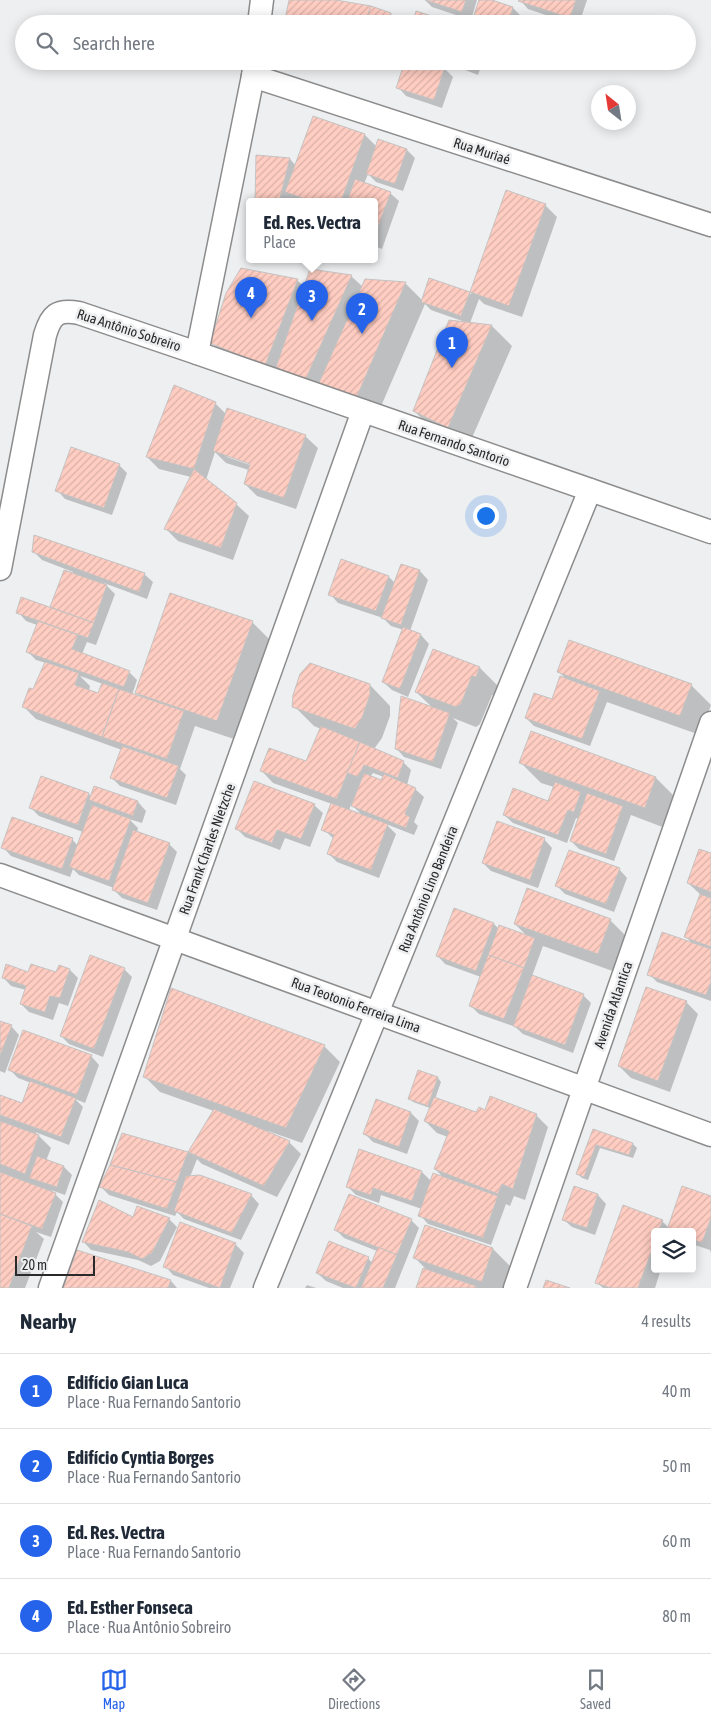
<!DOCTYPE html>
<html lang="en">
<head>
<meta charset="utf-8">
<style>
  body { margin:0; font-family:"Asap Condensed",sans-serif; background:#f6f6f7; color:#1f2937 }
  .controls { position:absolute; right:15px; bottom:15px; display:grid; overflow:hidden; border-radius:5px; box-shadow:0 2px 12px #0003 }
  .controls button { width:45px; height:45px; display:grid; place-items:center; padding:0; border:0; border-bottom:1px solid #e0e1e3; background:#fff; color:#1f2937; font:25px sans-serif }
  .compass { position:absolute; left:591px; top:85px; width:45px; height:45px; border-radius:50%; background:#fff; box-shadow:0 2px 12px #0003; rotate:330deg }
  .scale { position:absolute; left:15px; bottom:12px; width:80px; box-sizing:border-box; padding-left:5px; border:2px solid #2a2a2b; border-top:0; font-size:14px; line-height:18px; white-space:nowrap; color:#2a2a2b; -webkit-text-stroke:4px #eeeff0; paint-order:stroke }
  .you { position:absolute; left:485px; top:515px; width:18px; height:18px; margin:-12px; border:4px solid #fff; border-radius:50%; background:#1a73e8; box-shadow:0 0 0 8px #1a73e833 }
  .badge { display:grid; place-items:center; width:32px; height:32px; border-radius:50%; background:#2563eb; color:#fff; font-size:16px; font-weight:700 }
  .pin { position:absolute; translate:-50% -41px; filter:drop-shadow(0 1px 2px #0008) }
  .pin::after { content:''; position:absolute; top:26px; width:18px; height:15px; background:inherit; clip-path:polygon(0 0,100% 0,50% 100%) }
  .popup { position:absolute; left:246px; top:198px; width:132px; height:65px; box-sizing:border-box; display:grid; place-content:center; border-radius:5px; background:#fff; filter:drop-shadow(0 1px 4px #0005); font-size:16px; white-space:nowrap; color:#747a83 }
  .popup b { font-size:19px; color:#1f2937 }
  .popup::after { content:''; position:absolute; left:50%; top:100%; margin-left:-10px; border:10px solid transparent; border-top-color:#fff }
  .list { margin:0; padding:0; list-style:none }
  h2 { display:flex; justify-content:space-between; align-items:center; height:65px; margin:0; padding:0 20px; font-size:21px }
  h2 small { font-size:16px; font-weight:400; color:#747a83 }
  .list li { display:grid; grid-template-columns:32px 1fr auto; gap:15px; align-items:center; box-sizing:border-box; height:75px; padding:0 20px; border-top:1px solid #e0e1e3 }
  .list b { display:block; font-size:19px; white-space:nowrap }
  .list p { margin:0; font-size:16px; white-space:nowrap; color:#747a83 }
  .list em { font-size:16px; font-style:normal; color:#747a83 }
  .icon { flex:none; width:28px; height:28px; fill:none; stroke:currentColor; stroke-width:2; stroke-linecap:round; stroke-linejoin:round }
  .map { position:relative; flex:none; width:711px; height:1288px; overflow:hidden }
  .search { position:absolute; background:#fff; box-shadow:0 2px 12px #0003; left:15px; right:15px; top:15px; height:55px; display:flex; align-items:center; gap:12px; box-sizing:border-box; padding:0 18px; border-radius:28px; color:#747a83; font-size:19px }
  .sheet { height:365px; background:#fff }
  nav { display:flex; justify-content:space-around; align-items:center; box-sizing:border-box; height:70px; border-top:1px solid #e0e1e3; background:#fff; font-size:14px; color:#747a83 }
  nav a { display:grid; justify-items:center; gap:2px }
  nav .on { color:#2563eb }
  .map>svg:first-child { display:block }
  .shadow { fill:#0003; fill-rule:evenodd }
  .building { fill:url(#building-hatch); stroke:#c4c3c3 }
  .lines { fill:none; stroke-linecap:round; stroke-linejoin:round }
  .minor-casing { stroke:#8c8c8d; stroke-width:25 }
  .minor { stroke:#fff; stroke-width:22 }
  .labels { text-anchor:middle; dominant-baseline:central; stroke-width:5; stroke-linejoin:round; paint-order:stroke }
  .street-label { font-size:14px; fill:#2a2a2b; stroke:#eeeff0 }
</style>
</head>
<body>
<div class="map">
<svg width="711" height="1288" viewBox="0 0 711 1288">
  <defs>
    <pattern id="building-hatch" width="6" height="6" patternUnits="userSpaceOnUse" patternTransform="scale(1.25)"><rect width="6" height="6" fill="#ffcdc2"/><path d="M-1 1l2-2M0 6l6-6M5 7l2-2" fill="none" stroke="#dbb0a7"/></pattern>
  </defs>
  <rect width="100%" height="100%" fill="#eeeff0"/>
  <!-- shadow -->
  <g class="shadow">
    <path d="M290 0H329L391 14 395 18 392 24H286Z"/>
    <path d="M425 0H477L471 20 432 7Z"/>
    <path d="M480 0H488L513 8 521 16 518 24H472Z"/>
    <path d="M520 0H587L579 24H572L528 9Z"/>
    <path d="M322 61H343L342 65Z"/>
    <path d="M437 61H483L478 75 460 68 455 64 454 67Z"/>
    <path d="M444 68 453 77 442 108 406 96 398 87Z"/>
    <path d="M313 118 365 135 377 147 407 150 415 158 403 191 376 182 368 174 364 184 390 193 399 201 382 249 374 246V202H297L295 200 294 202H256L258 156 290 159 296 166Z"/>
    <path d="M507 192 545 205 557 217 522 317 484 304 479 299 470 323 492 326 512 346 468 447 435 431 414 411 465 322 431 310 425 304 376 418 232 363 211 342 297 280 305 288 351 276 363 287 405 283 423 301 430 279 471 294Z"/>
    <path d="M215 403 227 415 305 436 318 448 296 509 257 496 245 484 249 470 226 463 215 452 206 480 236 504 249 516 233 560 178 541 166 529 191 477 159 469 147 457ZM227 454 257 464 256 467 227 457Z"/>
    <path d="M119 465 127 473 112 515 65 499 57 490Z"/>
    <path d="M34 552 144 574 153 582 147 599 104 583 115 594 96 645 87 642 82 654 129 672 137 680 132 695 143 699 136 692 252 622 272 642 237 740 195 726 180 769 186 775 176 805 120 786 112 778 122 750 36 719 24 707 34 691 46 663 36 660 28 652 37 625 26 621 18 612 51 609 64 571 73 574V572L42 560ZM80 676 103 684 99 695 89 691 90 686Z"/>
    <path d="M402 565 420 571 428 580 410 631 421 635 429 644 408 697 392 690 383 682 404 630 391 626 383 618 338 603 330 594 389 577 395 583Z"/>
    <path d="M433 651 480 668 500 688 496 696 492 695 480 724 476 727 453 718 458 723 441 769 404 757 396 748 433 708 416 692Z"/>
    <path d="M558 671 691 685 711 705 700 735 607 702 590 746 534 726 526 718 552 701 567 680Z"/>
    <path d="M370 685 390 706V716L382 738 374 749 403 762 411 770 407 785 415 789 424 797 414 822 418 826 414 835 386 824 396 834 379 878 337 862 329 854 334 839 323 829 332 804 273 783 261 770 307 763 321 729 314 726 294 706ZM373 773 384 777 382 782 370 777ZM351 804 363 816 349 811Z"/>
    <path d="M521 763 656 778 676 798 665 828 631 815 614 861 579 849 571 841 579 819 576 818 567 843 513 823 504 815 548 802 554 787 541 783Z"/>
    <path d="M95 787 138 802 146 811 142 823 129 819 138 828 137 832 169 844 177 852 157 910 122 898 114 890V888L79 875 73 869 70 877 11 856 3 847 72 839 78 846 83 832 39 816 31 808 89 794 92 797Z"/>
    <path d="M314 805 323 813 310 847 285 838 280 850 245 837 237 829Z"/>
    <path d="M544 839 552 848 538 888 491 871 483 863Z"/>
    <path d="M711 854V1001L657 982 649 974 693 944 686 937 701 895 688 883Z"/>
    <path d="M619 869 627 878 614 912 565 894 557 886Z"/>
    <path d="M610 920 630 940 618 973 543 946 532 976 583 995 591 1003 573 1053 523 1034 513 1025V1026L479 1014 470 1005 481 977 445 964 437 955 494 924 499 929 528 937 515 924Z"/>
    <path d="M124 969 132 977 103 1057 69 1044 61 1036Z"/>
    <path d="M70 970 78 978 68 1006 59 1003 53 1020 29 1012 21 1004 26 990 11 986 3 977 29 973 57 974Z"/>
    <path d="M686 1002 698 1014 670 1092 631 1078 619 1066Z"/>
    <path d="M0 1022 11 1026 19 1035 5 1073 0 1071Z"/>
    <path d="M324 1046 340 1062 302 1143 268 1131 267 1133 289 1142 301 1154 277 1197 202 1164 197 1159 190 1177 251 1195 259 1204 241 1240 184 1219 177 1212 175 1216 109 1195 101 1187 122 1135 189 1153 214 1111 160 1092 144 1076Z"/>
    <path d="M91 1056 99 1065 85 1103 75 1099 83 1107 69 1145 35 1132 51 1148 46 1161 64 1167 72 1175 65 1195 51 1190 63 1202 51 1237 36 1232 44 1239 25 1288H0V1096L23 1104 31 1083 18 1078 10 1070Z"/>
    <path d="M438 1078 441 1082 435 1099 477 1114 486 1112 536 1115 548 1127 525 1200 514 1196 510 1206 506 1204 491 1245 428 1224 420 1215 422 1209 381 1195 379 1203 356 1195 348 1187 422 1172 432 1182 445 1179 435 1169 448 1137 437 1133 425 1121 430 1108 413 1102 410 1098Z"/>
    <path d="M411 1113 419 1121 407 1154 373 1142 365 1134Z"/>
    <path d="M594 1130 633 1144 637 1148 633 1158 600 1148 588 1180 582 1178 578 1174Z"/>
    <path d="M574 1187 598 1195 606 1204 595 1235 572 1227 563 1219Z"/>
    <path d="M711 1197V1253L710 1250 692 1244V1232H655V1269H661L655 1288H603L597 1282 662 1221 669 1228Z"/>
    <path d="M134 1219H169L177 1227 160 1261 151 1266 138 1260 91 1250 83 1241Z"/>
    <path d="M411 1220 419 1228 395 1288H343L326 1281 317 1273 368 1258 372 1263 377 1251 344 1238 336 1230Z"/>
    <path d="M235 1244 244 1253 230 1288H209L173 1275 165 1266Z"/>
    <path d="M493 1249 513 1269 506 1288H417L428 1271 415 1258Z"/>
    <path d="M78 1252 171 1281 177 1288H65Z"/>
    <path d="M307 1285 316 1288H305Z"/>
  </g>
  <!-- building -->
  <g class="building">
    <path d="M289 0H336L371 6 365 24H284Z"/>
    <path d="M425 0H466L462 12Z"/>
    <path d="M479 0H492L513 7 508 24H471Z"/>
    <path d="M519 0H576L570 18 518 1Z"/>
    <path d="M371 6 391 13 387 24 367 17Z"/>
    <path d="M416 11 456 24H412Z"/>
    <path d="M405 61H427L445 67 434 100 396 88Z"/>
    <path d="M313 116 365 134 341 202H313L285 192Z"/>
    <path d="M378 139 407 149 395 184 366 174Z"/>
    <path d="M256 155 290 158 279 202H255Z"/>
    <path d="M355 179 391 192 374 238V202H347Z"/>
    <path d="M506 190 546 204 509 306 470 292Z"/>
    <path d="M241 268 298 279 265 366 210 343 226 293Z"/>
    <path d="M310 269 352 275 305 381 276 367Z"/>
    <path d="M429 278 470 292 461 316 421 302Z"/>
    <path d="M365 279 406 282 356 399 318 385Z"/>
    <path d="M449 320 492 325 448 428 413 411Z"/>
    <path d="M174 385 216 402 194 469 146 457Z"/>
    <path d="M227 408 306 435 284 498 244 484 250 464 213 451Z"/>
    <path d="M71 447 120 464 104 508 55 491Z"/>
    <path d="M194 469 237 503 221 548 164 529Z"/>
    <path d="M34 535 145 573 139 592 32 552Z"/>
    <path d="M341 559 389 576 376 611 328 595Z"/>
    <path d="M401 564 420 570 401 625 381 618Z"/>
    <path d="M64 570 107 585 94 623 50 607Z"/>
    <path d="M170 593 253 621 217 721 135 693Z"/>
    <path d="M21 597 94 623 88 638 16 613Z"/>
    <path d="M38 621 78 635 72 649 130 671 124 687 26 652Z"/>
    <path d="M403 627 421 634 400 689 382 682Z"/>
    <path d="M569 640 692 684 680 716 557 672Z"/>
    <path d="M433 649 480 667 476 677 472 676 461 704 456 707 415 692Z"/>
    <path d="M45 662 79 673 75 685 98 693 102 683 119 689 102 737 22 707 29 688 33 689Z"/>
    <path d="M310 663 370 684V695L362 718 355 729 292 707 293 695 300 674Z"/>
    <path d="M560 676 600 691 582 739 525 718 534 693 552 699Z"/>
    <path d="M119 689 184 711 167 759 102 737Z"/>
    <path d="M401 696 450 713 433 762 395 749Z"/>
    <path d="M321 726 360 742 337 799 260 771 269 748 306 761Z"/>
    <path d="M531 731 656 777 645 808 519 763Z"/>
    <path d="M360 742 404 761 398 778 364 765 358 777 347 773Z"/>
    <path d="M122 746 179 766 167 798 110 778Z"/>
    <path d="M364 773 381 780 384 774 416 788 405 814 410 817 406 828 351 806Z"/>
    <path d="M41 776 89 793 78 825 29 808Z"/>
    <path d="M254 781 315 804 301 839 277 830 272 843 235 829Z"/>
    <path d="M555 782 581 792 574 812 568 810 558 835 503 815 513 788 548 801Z"/>
    <path d="M94 786 138 801 133 816 89 800Z"/>
    <path d="M587 793 623 806 606 854 570 841Z"/>
    <path d="M331 803 388 824 371 870 327 854 334 835 321 830Z"/>
    <path d="M92 805 131 819 109 881 69 867Z"/>
    <path d="M12 817 73 838 62 869 1 848Z"/>
    <path d="M497 821 545 838 530 880 482 863Z"/>
    <path d="M133 830 170 843 148 903 112 890Z"/>
    <path d="M699 849 711 853V892L687 883Z"/>
    <path d="M569 850 620 868 606 904 555 886Z"/>
    <path d="M527 888 611 919 598 954 514 924Z"/>
    <path d="M700 894 711 898V947L684 937Z"/>
    <path d="M454 908 494 923 476 971 436 956Z"/>
    <path d="M499 925 535 938 524 968 488 955Z"/>
    <path d="M662 932 711 949V982L706 995 647 975Z"/>
    <path d="M90 955 125 968 94 1049 60 1036Z"/>
    <path d="M488 955 524 968 504 1019 469 1006Z"/>
    <path d="M6 964 28 972 31 964 56 972 59 965 70 969 60 998 50 996 45 1012 20 1004 26 986 2 978Z"/>
    <path d="M532 975 584 994 565 1045 513 1026Z"/>
    <path d="M646 987 687 1001 658 1081 618 1066Z"/>
    <path d="M171 988 325 1045 286 1128 143 1077Z"/>
    <path d="M0 1021 12 1025 0 1056Z"/>
    <path d="M23 1030 92 1055 77 1095 8 1070Z"/>
    <path d="M418 1070 438 1077 428 1106 408 1099Z"/>
    <path d="M30 1081 76 1098 61 1137 0 1115V1095L22 1103Z"/>
    <path d="M490 1096 537 1114 513 1189 502 1184 498 1194 434 1169 449 1131 424 1121 434 1097 476 1112 479 1107 485 1110Z"/>
    <path d="M376 1099 411 1112 399 1147 363 1134Z"/>
    <path d="M214 1109 290 1141 264 1186 188 1152Z"/>
    <path d="M0 1121 39 1135 25 1174 0 1164Z"/>
    <path d="M593 1129 633 1143 629 1155 596 1145 584 1177 576 1174Z"/>
    <path d="M122 1133 188 1152 177 1182 110 1165Z"/>
    <path d="M359 1149 422 1171 412 1201 373 1188 371 1195 346 1187Z"/>
    <path d="M37 1156 64 1166 57 1187 29 1178Z"/>
    <path d="M110 1165 177 1182 167 1209 99 1187Z"/>
    <path d="M0 1172 56 1193 42 1229 0 1214Z"/>
    <path d="M433 1173 498 1196 483 1238 418 1216Z"/>
    <path d="M200 1175 252 1194 232 1233 174 1211 186 1176Z"/>
    <path d="M574 1186 598 1194 587 1228 562 1220Z"/>
    <path d="M682 1186 711 1196V1218L702 1243 692 1239V1232L667 1230Z"/>
    <path d="M349 1194 412 1219 397 1255 334 1230Z"/>
    <path d="M99 1200 133 1217 137 1206 170 1218 152 1253 142 1259 128 1252 82 1242Z"/>
    <path d="M623 1205 663 1220 658 1232H655V1242L638 1288H611L595 1283Z"/>
    <path d="M0 1214 32 1226 9 1288H0Z"/>
    <path d="M180 1222 236 1243 220 1288 163 1267Z"/>
    <path d="M425 1225 493 1248 482 1282 413 1258Z"/>
    <path d="M329 1241 369 1257 356 1288 316 1273Z"/>
    <path d="M378 1247 397 1255 383 1288H361Z"/>
    <path d="M77 1250 171 1280 168 1288H63Z"/>
    <path d="M423 1268 476 1286V1288H416Z"/>
    <path d="M546 1280 570 1288H543Z"/>
  </g>
  <g class="lines">
    <defs>
      <g id="minor">
        <path d="M259 24 262 0"/>
        <path d="M253 76 711 225"/>
        <path d="M197 353 711 532"/>
        <path d="M0 569 45 335C51 315 57 309 79 313L197 353 253 76 255 61"/>
        <path d="M0 875 711 1135"/>
        <path d="M50 1288 363 411"/>
        <path d="M265 1288 590 490"/>
        <path d="M515 1288 711 723"/>
      </g>
    </defs>
    <!-- minor casing -->
    <use href="#minor" class="minor-casing"/>
    <!-- minor -->
    <use href="#minor" class="minor"/>
  </g>
  <g class="labels">
    <!-- street labels -->
    <g class="street-label">
      <text transform="translate(482 151) rotate(18)">Rua Muriaé</text>
      <text transform="translate(129 330) rotate(18)">Rua Antônio Sobreiro</text>
      <text transform="translate(454 443) rotate(19)">Rua Fernando Santorio</text>
      <text transform="translate(207 849) rotate(-70)">Rua Frank Charles Nietzche</text>
      <text transform="translate(428 889) rotate(-68)">Rua Antônio Lino Bandeira</text>
      <text transform="translate(356 1005) rotate(20)">Rua Teotonio Ferreira Lima</text>
      <text transform="translate(613 1005) rotate(-71)">Avenida Atlantica</text>
    </g>
  </g>
</svg>
<div class="controls">
<button><svg class="icon" aria-label="layers" viewBox="0 0 24 24"><path d="M12 4l9 5-9 5-9-5zM3 14l9 5 9-5"/></svg></button>
</div>
<svg class="compass" viewBox="-18 -18 36 36"><path d="M0-13l5 13h-10z" fill="#e53935"/><path d="M0 13l5-13h-10z" fill="#747a83"/></svg>
<div class="scale">20 m</div>
<div class="you"></div>
<div class="pin badge" style="left:452px;top:368px">1</div>
<div class="pin badge" style="left:362px;top:334px">2</div>
<div class="pin badge" style="left:312px;top:321px">3</div>
<div class="popup"><b>Ed. Res. Vectra</b>Place</div>
<div class="pin badge" style="left:251px;top:318px">4</div>
<div class="search"><svg class="icon" aria-label="search" viewBox="0 0 24 24"><circle cx="10" cy="10" r="6"/><path d="M15 15l6 6"/></svg>Search here</div>
</div>
<section class="sheet">
<h2>Nearby<small>4 results</small></h2>
<ul class="list">
<li><span class="badge">1</span><div><b>Edifício Gian Luca</b><p>Place · Rua Fernando Santorio</p></div><em>40 m</em></li>
<li><span class="badge">2</span><div><b>Edifício Cyntia Borges</b><p>Place · Rua Fernando Santorio</p></div><em>50 m</em></li>
<li><span class="badge">3</span><div><b>Ed. Res. Vectra</b><p>Place · Rua Fernando Santorio</p></div><em>60 m</em></li>
<li><span class="badge">4</span><div><b>Ed. Esther Fonseca</b><p>Place · Rua Antônio Sobreiro</p></div><em>80 m</em></li>
</ul>
</section>
<nav>
<a class="on"><svg class="icon" aria-label="map" viewBox="0 0 24 24"><path d="M3 6l6-2 6 2 6-2v14l-6 2-6-2-6 2zM9 4v14M15 6v14"/></svg>Map</a>
<a><svg class="icon" aria-label="directions" viewBox="0 0 24 24"><path d="M12 3l9 9-9 9-9-9zM9 14v-3h6M13 9l2 2-2 2"/></svg>Directions</a>
<a><svg class="icon" aria-label="saved" viewBox="0 0 24 24"><path d="M7 4h10v16l-5-4-5 4z"/></svg>Saved</a>
</nav>
</body>
</html>
